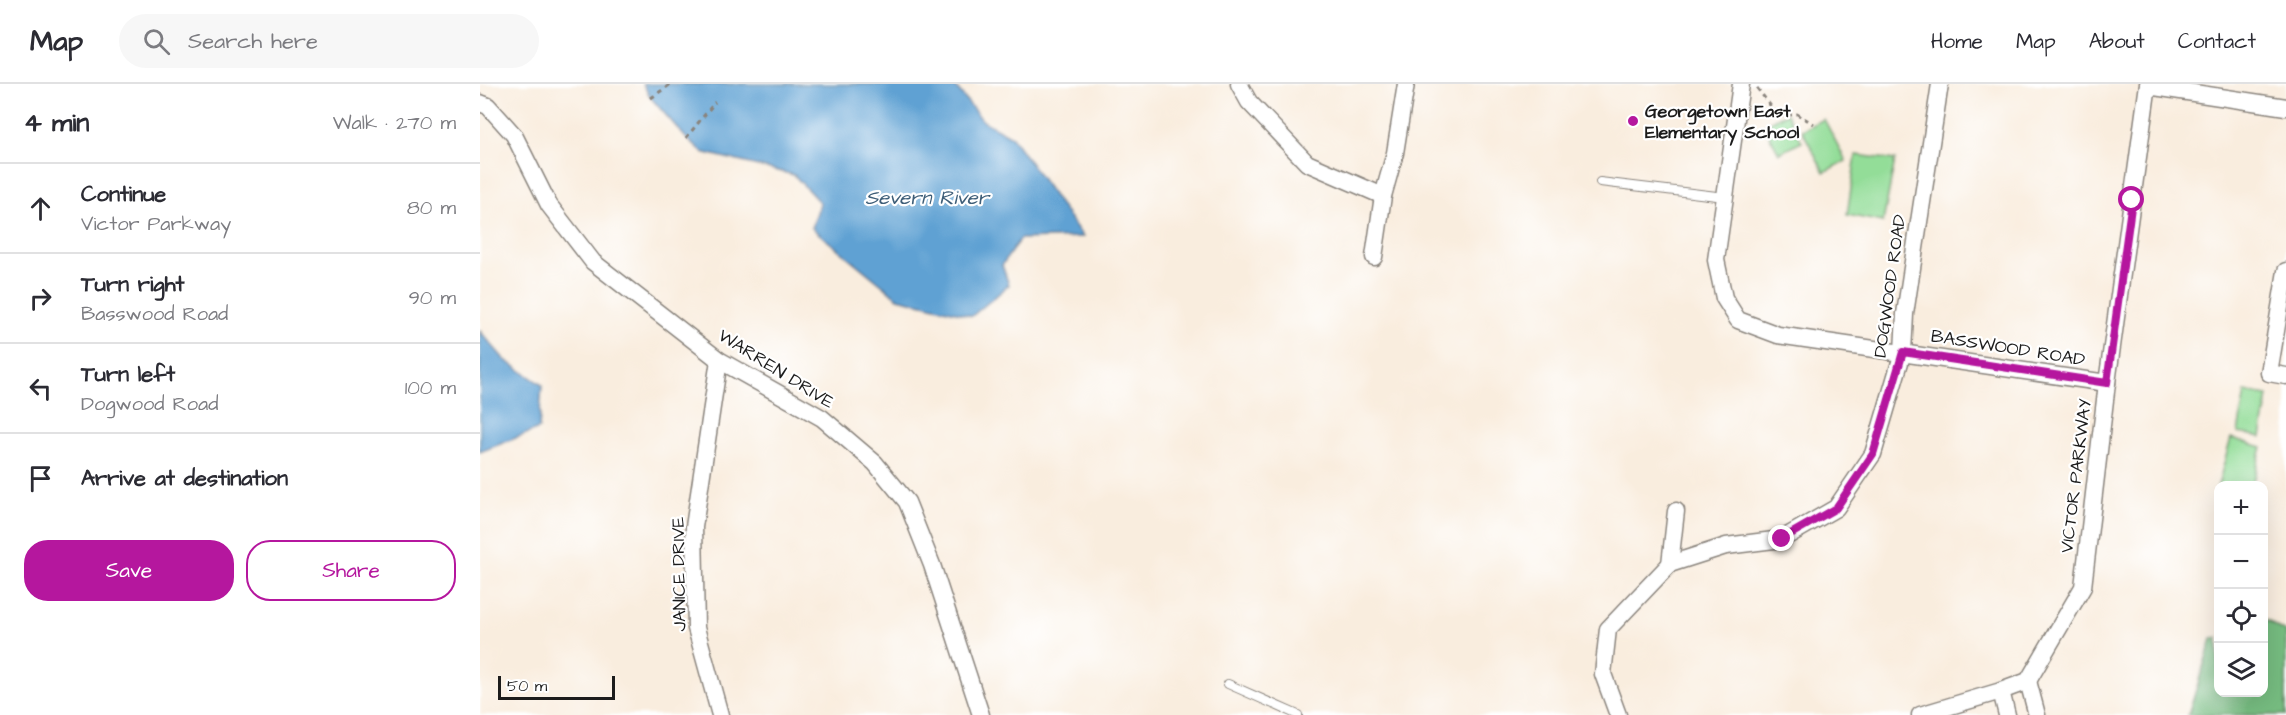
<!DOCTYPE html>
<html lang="en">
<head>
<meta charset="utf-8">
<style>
  body { margin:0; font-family:"Architects Daughter",sans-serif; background:#f7f7f7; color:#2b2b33 }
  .controls { position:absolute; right:18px; bottom:18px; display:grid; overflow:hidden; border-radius:12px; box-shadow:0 6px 24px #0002 }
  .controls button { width:54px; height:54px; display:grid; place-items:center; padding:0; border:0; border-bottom:2px solid #e1e1e2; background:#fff; color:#2b2b33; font:30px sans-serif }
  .scale { position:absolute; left:18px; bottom:15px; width:117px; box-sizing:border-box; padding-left:6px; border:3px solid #1c1c1c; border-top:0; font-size:16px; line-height:21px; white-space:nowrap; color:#1c1c1c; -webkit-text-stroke:4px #fff; paint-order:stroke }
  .stop { position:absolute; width:18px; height:18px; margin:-14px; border:4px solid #b5179e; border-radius:50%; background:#fff }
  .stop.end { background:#b5179e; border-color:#fff; box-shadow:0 2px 6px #0008 }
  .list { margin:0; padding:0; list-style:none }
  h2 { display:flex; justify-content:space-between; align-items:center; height:78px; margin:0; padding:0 24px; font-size:26px }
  h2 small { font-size:20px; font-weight:400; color:#7c7c81 }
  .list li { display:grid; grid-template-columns:39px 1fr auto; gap:18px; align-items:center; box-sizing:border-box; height:90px; padding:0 24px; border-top:2px solid #e1e1e2 }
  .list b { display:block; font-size:22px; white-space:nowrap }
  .list p { margin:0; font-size:20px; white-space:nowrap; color:#7c7c81 }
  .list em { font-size:20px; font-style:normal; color:#7c7c81 }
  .actions { display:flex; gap:12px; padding:18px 24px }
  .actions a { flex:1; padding:14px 0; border:2px solid #b5179e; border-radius:24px; text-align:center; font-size:21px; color:#b5179e }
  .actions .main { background:#b5179e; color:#fff }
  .icon { flex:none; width:33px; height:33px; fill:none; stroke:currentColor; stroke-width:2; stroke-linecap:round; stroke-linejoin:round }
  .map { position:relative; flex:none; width:1806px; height:631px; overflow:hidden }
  header { display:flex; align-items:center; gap:36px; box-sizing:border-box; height:84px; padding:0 30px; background:#fff; border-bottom:2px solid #e1e1e2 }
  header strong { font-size:28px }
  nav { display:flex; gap:33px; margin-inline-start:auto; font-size:21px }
  .search { width:420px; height:54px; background:#f7f7f7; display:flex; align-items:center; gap:15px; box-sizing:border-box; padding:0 21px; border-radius:33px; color:#7c7c81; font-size:22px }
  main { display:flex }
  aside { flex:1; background:#fff }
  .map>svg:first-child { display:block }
  .green { fill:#93dd98; stroke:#587c5a; stroke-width:1.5 }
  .forest { fill:#76bc80; stroke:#496c4e; stroke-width:1.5 }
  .water { fill:#5fa1d3; stroke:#3e5e78; stroke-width:1.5 }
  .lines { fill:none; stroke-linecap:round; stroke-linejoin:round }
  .service-casing { stroke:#8a847d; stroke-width:10 }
  .minor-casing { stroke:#8a847d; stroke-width:19 }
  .path { stroke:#8a847d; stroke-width:3; stroke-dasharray:4.5 4.5; stroke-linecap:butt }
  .service { stroke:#fff; stroke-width:8 }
  .minor { stroke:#fff; stroke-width:16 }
  .route { stroke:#b5179e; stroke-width:8 }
  .poi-dot { fill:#b5179e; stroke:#fff; stroke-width:2 }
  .labels { text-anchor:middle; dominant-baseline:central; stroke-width:4.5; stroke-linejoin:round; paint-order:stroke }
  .poi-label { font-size:18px; font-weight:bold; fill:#1c1c1c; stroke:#fff; text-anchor:start }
  .street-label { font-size:18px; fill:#1c1c1c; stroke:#fff }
  .water-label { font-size:20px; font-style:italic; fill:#3e5e78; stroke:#fff }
</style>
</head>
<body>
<header>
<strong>Map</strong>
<div class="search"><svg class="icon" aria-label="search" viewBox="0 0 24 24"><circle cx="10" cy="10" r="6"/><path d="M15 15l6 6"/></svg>Search here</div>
<nav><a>Home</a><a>Map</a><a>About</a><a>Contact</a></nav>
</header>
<main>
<aside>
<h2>4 min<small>Walk · 270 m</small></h2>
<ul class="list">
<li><svg class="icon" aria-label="ahead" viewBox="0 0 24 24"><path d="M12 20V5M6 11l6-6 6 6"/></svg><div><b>Continue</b><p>Victor Parkway</p></div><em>80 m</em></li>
<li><svg class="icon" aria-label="right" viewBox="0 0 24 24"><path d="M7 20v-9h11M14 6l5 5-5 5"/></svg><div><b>Turn right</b><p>Basswood Road</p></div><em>90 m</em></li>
<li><svg class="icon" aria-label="left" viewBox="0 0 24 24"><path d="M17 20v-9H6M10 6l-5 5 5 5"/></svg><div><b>Turn left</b><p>Dogwood Road</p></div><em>100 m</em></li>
<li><svg class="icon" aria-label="arrive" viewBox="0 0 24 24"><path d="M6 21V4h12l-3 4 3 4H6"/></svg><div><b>Arrive at destination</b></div></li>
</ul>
<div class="actions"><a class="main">Save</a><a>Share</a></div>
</aside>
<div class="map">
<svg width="1806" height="631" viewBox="0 0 1806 631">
  <rect width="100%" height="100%" fill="#fff"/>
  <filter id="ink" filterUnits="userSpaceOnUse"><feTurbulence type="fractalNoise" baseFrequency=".0167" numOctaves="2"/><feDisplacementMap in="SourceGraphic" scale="12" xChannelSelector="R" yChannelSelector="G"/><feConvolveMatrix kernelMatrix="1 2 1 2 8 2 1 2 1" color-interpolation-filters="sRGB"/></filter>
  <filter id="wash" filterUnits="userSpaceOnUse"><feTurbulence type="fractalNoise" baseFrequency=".008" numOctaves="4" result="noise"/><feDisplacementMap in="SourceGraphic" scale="24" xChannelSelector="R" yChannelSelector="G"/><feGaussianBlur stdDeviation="1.35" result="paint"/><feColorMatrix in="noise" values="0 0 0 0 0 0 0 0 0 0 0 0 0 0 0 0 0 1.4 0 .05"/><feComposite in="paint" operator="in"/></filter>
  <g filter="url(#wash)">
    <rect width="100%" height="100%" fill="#f9edde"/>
    <!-- green -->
    <g class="green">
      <path d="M1307 29 1322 58 1299 69 1284 41Z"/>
      <path d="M1344 35 1366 77 1344 88 1322 46Z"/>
      <path d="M1376 71 1415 76 1403 138 1367 131Z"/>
      <path d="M1765 308 1788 312 1781 353 1758 349Z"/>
      <path d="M1751 354 1782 363 1772 401 1738 402V417L1734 416Z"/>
    </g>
    <!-- forest -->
    <path class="forest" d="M1786 536 1806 548V631H1708L1732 555 1738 553V608H1784V537Z"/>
    <!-- water -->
    <g class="water">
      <path d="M163 0H473L503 37 532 53 603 153 540 155 522 181 529 201 492 232 418 214 332 144 340 119 314 91 222 68 206 54 171 14Z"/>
      <path d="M0 247 24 275 62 301 59 345 0 368Z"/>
    </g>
  </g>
  <g filter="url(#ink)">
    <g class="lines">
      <defs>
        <g id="service">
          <path d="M1120 98 1245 113"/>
          <path d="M748 600 818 631"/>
        </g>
        <g id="minor">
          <path d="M759 0 769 18 827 79 903 112"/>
          <path d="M1261 0 1236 176 1244 214 1258 236 1298 251 1627 299"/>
          <path d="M1668 2 1806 23"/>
          <path d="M0 19 8 22 34 51 69 121 113 178 239 276 342 334 395 379 427 418 452 481 501 631"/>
          <path d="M894 173 903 112 915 69 926 0"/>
          <path d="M1806 187 1789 289 1806 292"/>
          <path d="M239 276 214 443 216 544 240 631"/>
          <path d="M1190 480 1196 427"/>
          <path d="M1548 597 1557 631"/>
          <path d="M1521 607 1527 631"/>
          <path d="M1138 631 1123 590 1128 545 1190 480 1246 462 1302 455 1356 424 1393 370 1423 268 1425 230 1460 0"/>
          <path d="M1440 631 1521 607 1548 597 1603 503 1627 299 1668 0"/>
        </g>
      </defs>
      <!-- service casing -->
      <use href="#service" class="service-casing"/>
      <!-- minor casing -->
      <use href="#minor" class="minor-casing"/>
      <!-- path -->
      <g class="path">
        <path d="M1277 4 1299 33 1317 30 1334 40"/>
        <path d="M171 14 191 0"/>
        <path d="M206 54 235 18"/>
        <path d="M1784 540 1787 546"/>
      </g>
      <!-- service -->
      <use href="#service" class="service"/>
      <!-- minor -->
      <use href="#minor" class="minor"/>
    </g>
  </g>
  <g class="lines" filter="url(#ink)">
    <!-- route -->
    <path class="route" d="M1302 455 1356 424 1393 370 1423 268 1627 299 1652 116"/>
  </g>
  <!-- markers -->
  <circle class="poi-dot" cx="1153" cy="37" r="6"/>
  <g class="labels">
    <!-- poi labels -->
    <g class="poi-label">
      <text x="1165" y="27">Georgetown East<tspan x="1165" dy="21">Elementary School</tspan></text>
    </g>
    <!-- street labels -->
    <g class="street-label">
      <text transform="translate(1410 202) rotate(-82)">DOGWOOD ROAD</text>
      <text transform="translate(1528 264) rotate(9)">BASSWOOD ROAD</text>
      <text transform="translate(296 285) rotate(32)">WARREN DRIVE</text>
      <text transform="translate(1596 392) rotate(-83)">VICTOR PARKWAY</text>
      <text transform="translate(199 490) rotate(-91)">JANICE DRIVE</text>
    </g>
    <!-- water labels -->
    <g class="water-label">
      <text x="447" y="114">Severn River</text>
    </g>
  </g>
</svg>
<div class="controls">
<button>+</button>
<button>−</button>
<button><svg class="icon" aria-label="locate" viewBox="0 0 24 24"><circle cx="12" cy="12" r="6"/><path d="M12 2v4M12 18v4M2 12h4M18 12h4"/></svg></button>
<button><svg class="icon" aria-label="layers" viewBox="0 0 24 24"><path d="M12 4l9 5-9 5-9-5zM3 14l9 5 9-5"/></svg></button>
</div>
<div class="scale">50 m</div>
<div class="stop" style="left:1652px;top:116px"></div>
<div class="stop end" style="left:1302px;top:455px"></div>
</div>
</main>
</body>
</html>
